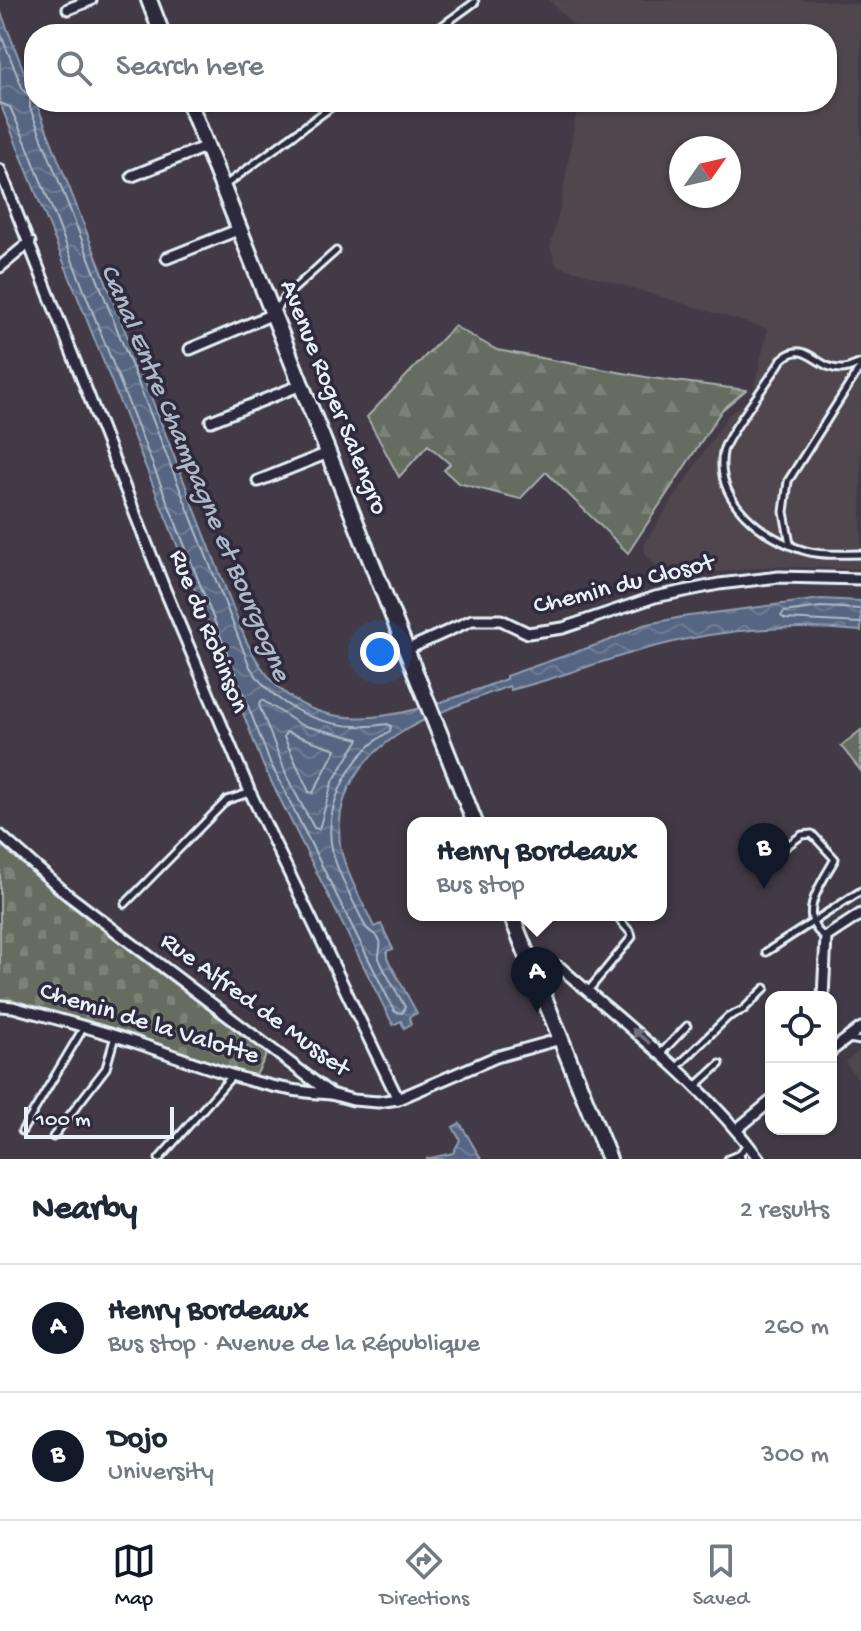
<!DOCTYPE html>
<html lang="en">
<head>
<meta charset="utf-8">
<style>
  body { margin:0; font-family:"Gochi Hand",sans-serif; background:#f2f2f3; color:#1f2937 }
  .controls { position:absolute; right:24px; bottom:24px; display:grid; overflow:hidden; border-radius:16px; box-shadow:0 2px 6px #0004 }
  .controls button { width:72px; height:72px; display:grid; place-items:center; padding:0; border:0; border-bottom:2px solid #e0e1e3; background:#fff; color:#1f2937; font:40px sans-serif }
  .compass { position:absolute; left:669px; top:136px; width:72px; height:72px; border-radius:50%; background:#fff; box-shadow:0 2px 6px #0004; rotate:56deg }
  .scale { position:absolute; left:24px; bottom:20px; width:150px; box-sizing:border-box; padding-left:8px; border:4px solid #e8f1f8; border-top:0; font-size:22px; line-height:28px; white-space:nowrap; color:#e8f1f8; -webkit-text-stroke:6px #2f2a3d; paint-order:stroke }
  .you { position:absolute; left:380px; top:652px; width:28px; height:28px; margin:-20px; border:6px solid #fff; border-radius:50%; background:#1a73e8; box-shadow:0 0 0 12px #1a73e833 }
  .badge { display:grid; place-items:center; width:52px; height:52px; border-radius:50%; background:#111827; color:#fff; font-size:26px; font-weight:700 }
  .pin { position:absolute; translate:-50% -66px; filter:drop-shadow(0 2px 4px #0008) }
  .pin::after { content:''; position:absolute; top:42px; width:28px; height:24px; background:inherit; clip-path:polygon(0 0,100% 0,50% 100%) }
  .popup { position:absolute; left:407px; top:817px; width:260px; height:104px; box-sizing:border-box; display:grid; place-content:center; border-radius:16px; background:#fff; filter:drop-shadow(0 2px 6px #0005); font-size:26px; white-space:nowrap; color:#747a83 }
  .popup b { font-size:30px; color:#1f2937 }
  .popup::after { content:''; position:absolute; left:50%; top:100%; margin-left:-16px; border:16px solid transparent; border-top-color:#fff }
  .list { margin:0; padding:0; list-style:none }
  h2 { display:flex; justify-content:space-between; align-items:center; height:104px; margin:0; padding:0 32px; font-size:34px }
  h2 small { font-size:26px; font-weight:400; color:#747a83 }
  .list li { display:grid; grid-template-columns:52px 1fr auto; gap:24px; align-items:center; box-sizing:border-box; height:128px; padding:0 32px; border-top:2px solid #e0e1e3 }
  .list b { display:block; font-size:30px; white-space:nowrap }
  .list p { margin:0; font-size:26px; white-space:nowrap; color:#747a83 }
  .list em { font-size:26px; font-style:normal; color:#747a83 }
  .icon { flex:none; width:44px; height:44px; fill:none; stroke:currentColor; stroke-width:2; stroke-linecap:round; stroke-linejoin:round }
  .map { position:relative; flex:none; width:861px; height:1159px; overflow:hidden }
  .search { position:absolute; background:#fff; box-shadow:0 2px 6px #0004; left:24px; right:24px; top:24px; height:88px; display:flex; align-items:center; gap:20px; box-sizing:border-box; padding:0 28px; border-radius:32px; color:#747a83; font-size:30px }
  .sheet { height:360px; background:#fff }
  nav { display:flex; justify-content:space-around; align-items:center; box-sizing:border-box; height:112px; border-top:2px solid #e0e1e3; background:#fff; font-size:22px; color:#747a83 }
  nav a { display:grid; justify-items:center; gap:4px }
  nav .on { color:#111827 }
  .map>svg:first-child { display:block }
  .built { fill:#50474e; fill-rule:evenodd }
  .forest { fill:url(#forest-firs); stroke:#a7afac; stroke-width:2 }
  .cemetery { fill:url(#cemetery-stones); stroke:#a7afac; stroke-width:2 }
  .garden { fill:#666d60; stroke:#a7afac; stroke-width:2 }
  .water { fill:url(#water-waves); stroke:#919db1; stroke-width:2 }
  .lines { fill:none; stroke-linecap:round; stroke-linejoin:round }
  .shore { stroke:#aeb9c8; stroke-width:2 }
  .service-casing { stroke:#e8f1f8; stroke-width:11 }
  .minor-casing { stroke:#e8f1f8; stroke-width:15 }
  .secondary-casing { stroke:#e8f1f8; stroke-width:20 }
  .service { stroke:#2f2a3d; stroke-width:5 }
  .minor { stroke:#2f2a3d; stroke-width:9 }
  .secondary { stroke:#2f2a3d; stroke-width:14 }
  .oneway { fill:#70707e }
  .labels { text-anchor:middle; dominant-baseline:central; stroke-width:7; stroke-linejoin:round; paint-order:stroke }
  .street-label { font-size:26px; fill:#e8f1f8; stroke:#2f2a3d }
  .water-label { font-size:28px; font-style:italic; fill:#aeb9c8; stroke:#2f2a3d }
</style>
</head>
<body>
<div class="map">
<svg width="861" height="1159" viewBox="0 0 861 1159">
  <defs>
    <pattern id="forest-firs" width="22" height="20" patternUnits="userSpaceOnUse" patternTransform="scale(2)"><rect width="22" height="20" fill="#666d60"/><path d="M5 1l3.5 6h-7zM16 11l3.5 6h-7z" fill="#7c8278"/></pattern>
    <pattern id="cemetery-stones" width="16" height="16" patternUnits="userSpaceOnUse" patternTransform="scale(2)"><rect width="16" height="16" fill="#666d60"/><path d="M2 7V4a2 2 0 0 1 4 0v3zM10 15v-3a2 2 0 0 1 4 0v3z" fill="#7c8278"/></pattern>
    <pattern id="water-waves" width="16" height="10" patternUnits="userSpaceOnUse" patternTransform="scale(2)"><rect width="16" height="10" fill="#576581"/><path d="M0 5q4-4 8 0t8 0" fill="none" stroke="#6f7c94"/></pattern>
  </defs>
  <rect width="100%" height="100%" fill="#423b47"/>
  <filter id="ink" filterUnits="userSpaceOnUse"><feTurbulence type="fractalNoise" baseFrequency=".0125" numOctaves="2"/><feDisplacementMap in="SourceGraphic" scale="16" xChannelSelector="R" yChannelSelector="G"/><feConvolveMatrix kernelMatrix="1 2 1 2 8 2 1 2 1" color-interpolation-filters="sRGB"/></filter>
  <g filter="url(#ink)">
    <!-- built -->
    <g class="built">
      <path d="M549 0H821L861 5V569L775 566 666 577 645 553 644 544 727 417 752 396 768 329 556 265 550 246 561 205 578 102H827V34H582ZM681 148H729V196H681Z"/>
      <path d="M861 1050V1083L845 1062Z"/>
    </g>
    <!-- forest -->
    <path class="forest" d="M454 326 497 350 651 378 746 390 722 410 628 553 546 472 520 499 458 483 444 470 450 464 428 445 399 477 367 417Z"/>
    <!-- cemetery -->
    <path class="cemetery" d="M0 844 62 899 267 1054 255 1077 116 1029 19 1002 0 999Z"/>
    <!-- garden -->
    <path class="garden" d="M861 730V771L841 746Z"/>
    <!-- water -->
    <g class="water">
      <path d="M0 10 245 638C300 759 410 715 506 679V676L608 641 643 625 682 617 821 599 861 601V631C791 624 721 629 653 647 605 659 559 678 511 690L509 686C446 710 356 735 341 812 339 826 338 841 342 854 349 879 363 903 374 927L381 924 393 949 387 951V958L417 1013 409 1017 411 1024 404 1028 401 1021 393 1025 263 765 209 625 0 103Z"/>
      <path d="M460 1123 481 1159H426L453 1153 460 1140 453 1127Z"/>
    </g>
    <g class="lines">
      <!-- shore -->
      <g class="shore">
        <path d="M0 32 23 90 30 97V108L250 667C279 713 334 733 387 724L391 726 390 731C349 755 320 810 334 857 341 880 354 902 364 924 368 933 377 933 380 941 382 947 378 952 379 958 381 966 400 997 405 1007L402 1013 395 1012 270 762 26 143 10 107 0 103"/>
        <path d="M861 609 821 607 784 612 781 616 785 619 861 623"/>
        <path d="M262 700 301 725 359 739 332 783 319 829 314 828 289 781 259 705Z"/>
        <path d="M286 732 336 749 313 793 309 792 284 737Z"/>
      </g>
      <defs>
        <g id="service">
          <path d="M431 34 475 2"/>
          <path d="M224 186 338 102"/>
          <path d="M276 310 288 294 336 251"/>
          <path d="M861 363C855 365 848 369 842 369 816 370 807 338 782 359 771 379 725 437 723 452 714 501 764 539 806 551 823 556 844 554 861 554"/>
          <path d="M790 544 784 512 788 481 861 366"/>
          <path d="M774 855 802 835 812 834 835 859C822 882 795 917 825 937"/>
          <path d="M125 904 227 800 249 793"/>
          <path d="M766 952 861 891"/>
          <path d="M588 991 632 937 631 933 619 919"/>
          <path d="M848 1039 861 1041"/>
          <path d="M661 1053 687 1026"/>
          <path d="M677 1067 728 1017 743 1010 765 988"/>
          <path d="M696 1086 720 1064"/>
          <path d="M22 1131 84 1027"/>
          <path d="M53 1137 106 1068 115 1036"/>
          <path d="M159 1159 232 1076"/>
          <path d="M728 1159 740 1154"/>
          <path d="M741 1159 740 1154 747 1144"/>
        </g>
        <g id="minor">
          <path d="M68 9 91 0"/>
          <path d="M0 170 165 590 250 792 398 1099"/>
          <path d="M132 176 207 146"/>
          <path d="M167 258 240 229"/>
          <path d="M0 267 30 242"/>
          <path d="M190 349 273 314"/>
          <path d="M211 421 301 385"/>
          <path d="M258 481 328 453"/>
          <path d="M406 650 472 620H501L528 633 563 628 655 597 719 584 779 577 861 579"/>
          <path d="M0 835 68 895 331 1094 353 1100 378 1102 398 1099 496 1057 561 1039"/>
          <path d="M530 961H544L561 968C630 1029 704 1084 759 1159"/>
          <path d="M823 997 826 937 861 914"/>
          <path d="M0 1006 13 1007C53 1018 92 1028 131 1041 196 1062 263 1092 331 1094"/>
          <path d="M831 1051 861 1028"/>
          <path d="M736 1130 771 1101"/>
        </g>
        <g id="secondary">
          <path d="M149 0 162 34"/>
          <path d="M189 102 475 823"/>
          <path d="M511 915 609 1159"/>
        </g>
      </defs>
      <!-- service casing -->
      <use href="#service" class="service-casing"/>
      <!-- minor casing -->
      <use href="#minor" class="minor-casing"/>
      <!-- secondary casing -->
      <use href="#secondary" class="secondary-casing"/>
      <!-- service -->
      <use href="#service" class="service"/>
      <!-- minor -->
      <use href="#minor" class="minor"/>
      <!-- secondary -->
      <use href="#secondary" class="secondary"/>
    </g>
    <!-- one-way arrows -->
    <defs><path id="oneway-solid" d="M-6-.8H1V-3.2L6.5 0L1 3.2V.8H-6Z" transform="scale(2)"/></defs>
    <use class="oneway" href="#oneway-solid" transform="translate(641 1036) rotate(-140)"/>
  </g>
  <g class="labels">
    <!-- street labels -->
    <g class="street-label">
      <text transform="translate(332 398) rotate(68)">Avenue Roger Salengro</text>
      <text transform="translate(624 586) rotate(-14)">Chemin du Closot</text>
      <text transform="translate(207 632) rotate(68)">Rue du Robinson</text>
      <text transform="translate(254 1006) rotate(36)">Rue Alfred de Musset</text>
      <text transform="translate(149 1025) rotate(17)">Chemin de la Valotte</text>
    </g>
    <!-- water labels -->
    <g class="water-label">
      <text transform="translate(194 473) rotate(67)">Canal Entre Champagne et Bourgogne</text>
    </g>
  </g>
</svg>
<div class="controls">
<button><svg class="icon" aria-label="locate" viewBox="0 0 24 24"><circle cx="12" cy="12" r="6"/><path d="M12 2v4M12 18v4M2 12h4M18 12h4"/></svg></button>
<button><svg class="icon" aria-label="layers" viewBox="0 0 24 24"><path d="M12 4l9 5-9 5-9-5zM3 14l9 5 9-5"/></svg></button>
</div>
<svg class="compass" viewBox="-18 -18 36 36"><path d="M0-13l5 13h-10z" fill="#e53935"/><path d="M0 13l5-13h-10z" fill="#747a83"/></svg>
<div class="scale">100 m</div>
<div class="you"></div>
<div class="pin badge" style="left:537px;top:1013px">A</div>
<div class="popup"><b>Henry Bordeaux</b>Bus stop</div>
<div class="pin badge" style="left:764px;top:889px">B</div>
<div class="search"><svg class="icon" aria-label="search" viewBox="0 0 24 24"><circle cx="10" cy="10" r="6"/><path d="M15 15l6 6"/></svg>Search here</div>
</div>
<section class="sheet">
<h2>Nearby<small>2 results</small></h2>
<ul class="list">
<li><span class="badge">A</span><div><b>Henry Bordeaux</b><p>Bus stop · Avenue de la République</p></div><em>260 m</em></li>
<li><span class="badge">B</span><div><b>Dojo</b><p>University</p></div><em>300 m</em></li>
</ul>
</section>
<nav>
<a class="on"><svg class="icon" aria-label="map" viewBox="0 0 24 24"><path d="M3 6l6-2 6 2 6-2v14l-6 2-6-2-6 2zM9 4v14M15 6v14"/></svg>Map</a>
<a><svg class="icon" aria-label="directions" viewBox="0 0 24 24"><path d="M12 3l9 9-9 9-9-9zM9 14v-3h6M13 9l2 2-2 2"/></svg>Directions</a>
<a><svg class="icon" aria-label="saved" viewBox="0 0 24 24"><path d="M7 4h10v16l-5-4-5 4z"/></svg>Saved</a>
</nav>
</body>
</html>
